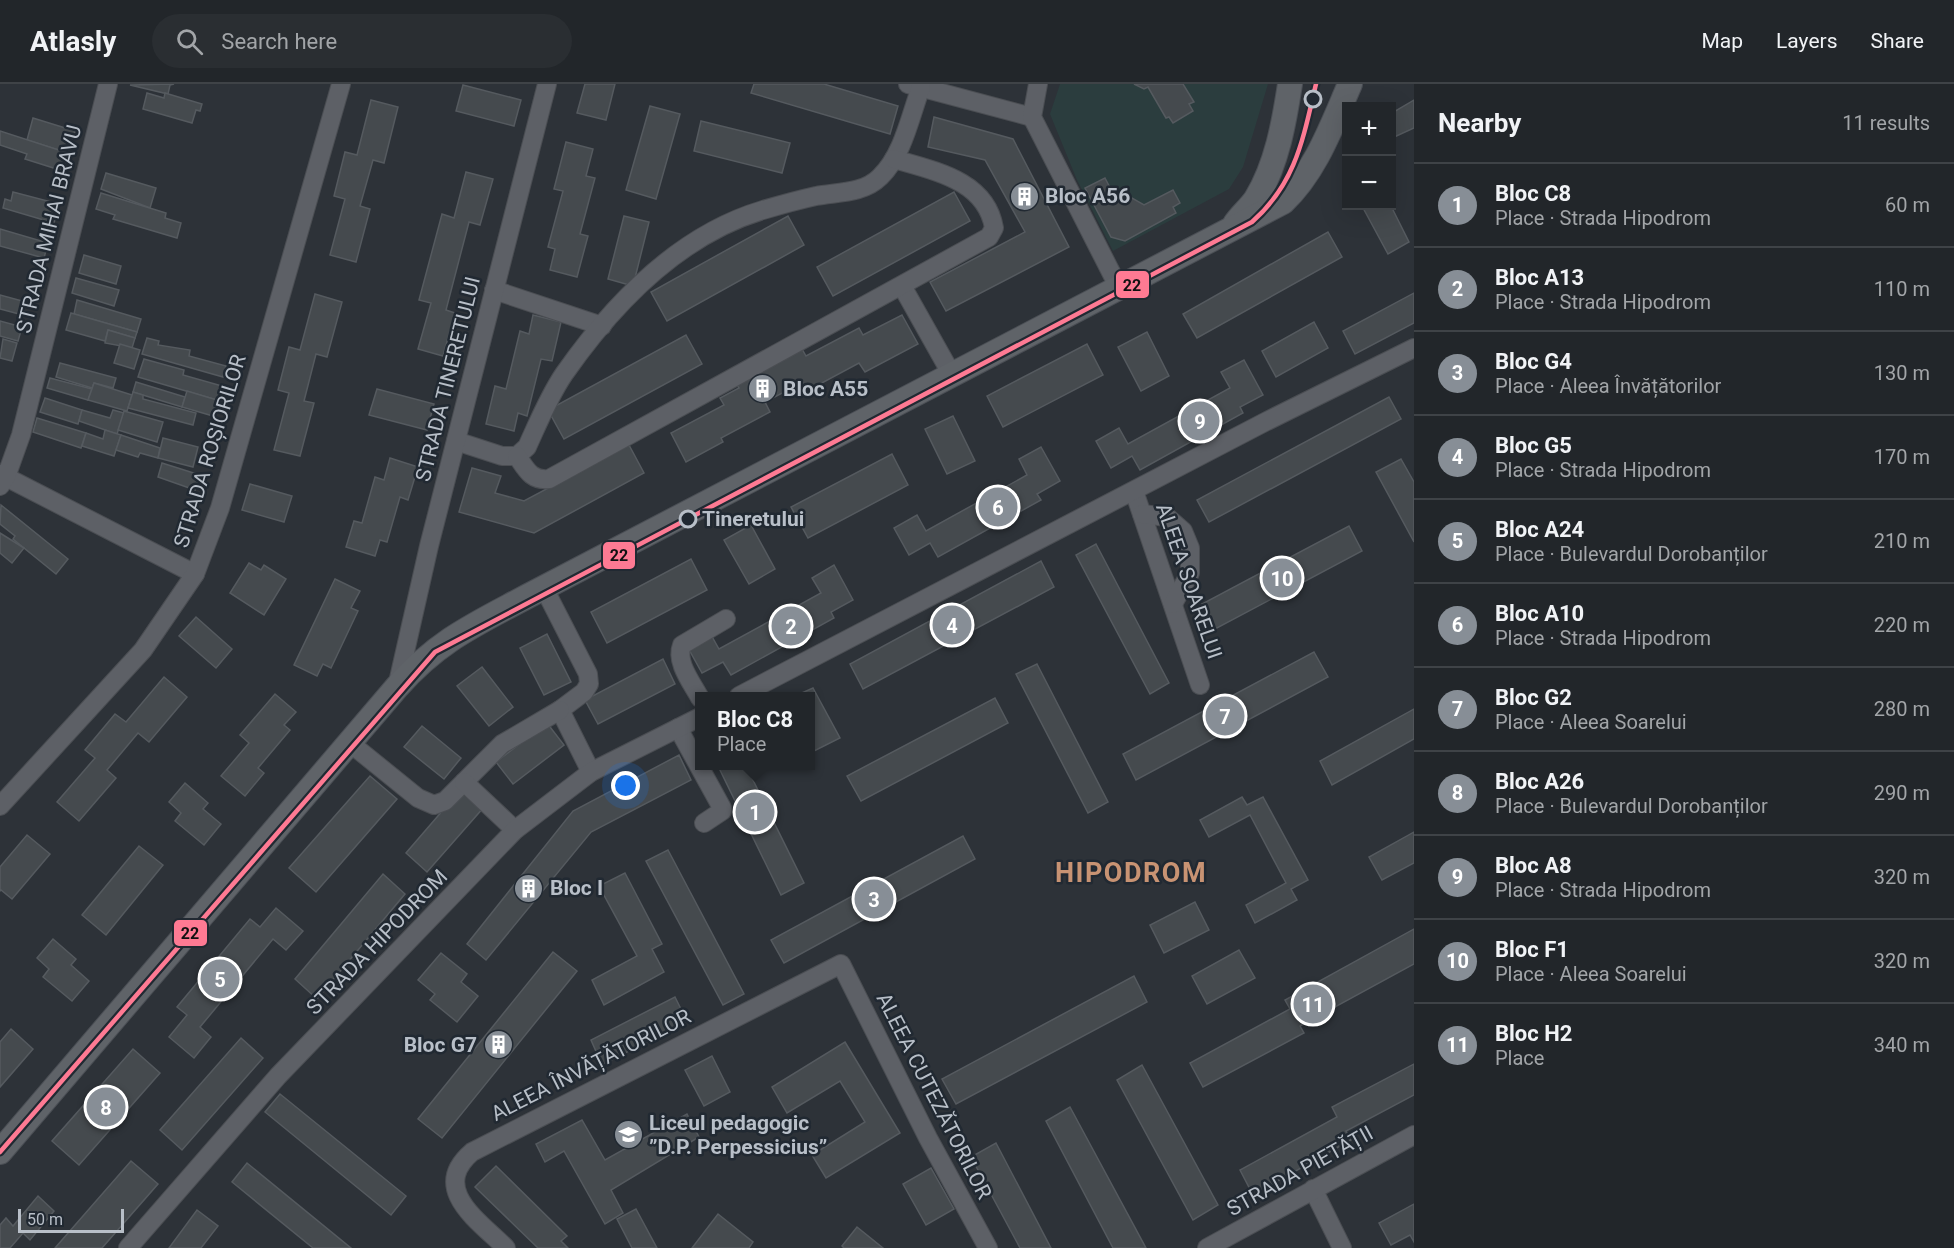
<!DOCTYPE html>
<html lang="en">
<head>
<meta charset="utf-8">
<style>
  body { margin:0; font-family:Roboto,sans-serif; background:#2a2e32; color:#f1f3f6 }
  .controls { position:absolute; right:18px; top:18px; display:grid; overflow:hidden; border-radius:0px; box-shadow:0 6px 24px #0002 }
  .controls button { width:54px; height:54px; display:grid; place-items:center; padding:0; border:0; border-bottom:2px solid #3f4347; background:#22262a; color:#f1f3f6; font:30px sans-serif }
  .scale { position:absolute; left:18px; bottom:15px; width:106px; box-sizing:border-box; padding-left:6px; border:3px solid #b8bfc8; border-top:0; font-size:16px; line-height:21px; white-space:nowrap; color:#b8bfc8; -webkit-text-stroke:4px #212932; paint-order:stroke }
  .you { position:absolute; left:626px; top:702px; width:21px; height:21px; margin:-15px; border:4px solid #fff; border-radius:50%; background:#1a73e8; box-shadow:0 0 0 9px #1a73e833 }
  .badge { display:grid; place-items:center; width:39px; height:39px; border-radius:50%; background:#878e96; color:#fff; font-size:20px; font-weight:700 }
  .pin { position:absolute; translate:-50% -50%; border:3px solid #fff; box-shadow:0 2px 6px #0006 }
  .popup { position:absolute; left:695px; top:608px; width:120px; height:78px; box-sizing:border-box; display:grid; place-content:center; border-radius:0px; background:#22262a; filter:drop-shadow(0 2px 4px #0005); font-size:20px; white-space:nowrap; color:#a2a5a8 }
  .popup b { font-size:22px; color:#f1f3f6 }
  .popup::after { content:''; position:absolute; left:50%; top:100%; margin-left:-12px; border:12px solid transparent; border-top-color:#22262a }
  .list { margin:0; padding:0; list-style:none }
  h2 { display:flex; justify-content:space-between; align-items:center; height:78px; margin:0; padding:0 24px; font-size:26px }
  h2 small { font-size:20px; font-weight:400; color:#a2a5a8 }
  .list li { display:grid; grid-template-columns:39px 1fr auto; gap:18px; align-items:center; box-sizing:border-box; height:84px; padding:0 24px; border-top:2px solid #3f4347 }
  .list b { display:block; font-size:22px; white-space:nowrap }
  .list p { margin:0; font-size:20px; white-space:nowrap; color:#a2a5a8 }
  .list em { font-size:20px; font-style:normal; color:#a2a5a8 }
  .icon { flex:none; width:33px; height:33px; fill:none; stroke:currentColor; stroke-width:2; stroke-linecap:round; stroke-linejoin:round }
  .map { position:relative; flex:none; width:1414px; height:1164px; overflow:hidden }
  header { display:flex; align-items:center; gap:36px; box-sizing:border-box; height:84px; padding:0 30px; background:#22262a; border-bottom:2px solid #3f4347 }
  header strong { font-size:28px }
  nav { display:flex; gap:33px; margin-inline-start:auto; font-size:21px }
  .search { width:420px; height:54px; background:#2a2e32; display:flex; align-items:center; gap:15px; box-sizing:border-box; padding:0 21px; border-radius:33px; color:#a2a5a8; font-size:22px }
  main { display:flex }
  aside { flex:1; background:#22262a }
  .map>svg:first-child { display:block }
  .green { fill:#2b3d3e; fill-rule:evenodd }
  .building { fill:#454a4e; stroke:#555a5f; stroke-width:1.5 }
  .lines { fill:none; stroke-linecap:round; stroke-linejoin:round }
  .minor-casing { stroke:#4b4e53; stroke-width:20 }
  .major-casing { stroke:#4b4f55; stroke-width:26 }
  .minor { stroke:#5d6066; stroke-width:18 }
  .major { stroke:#5f6368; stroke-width:24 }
  .tram-1-casing { stroke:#212932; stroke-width:9 }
  .tram-1 { stroke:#fe7a93; stroke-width:4.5 }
  .stop-dot { fill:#212932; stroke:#b8bfc8; stroke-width:3 }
  .labels { text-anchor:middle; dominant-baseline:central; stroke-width:5; stroke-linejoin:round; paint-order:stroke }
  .poi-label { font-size:21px; font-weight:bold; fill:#b8bfc8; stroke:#212932; text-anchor:start }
  .street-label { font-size:21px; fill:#b8bfc8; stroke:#212932 }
  .stop-label { font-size:21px; font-weight:bold; fill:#b8bfc8; stroke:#212932; text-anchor:start }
  .district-label { font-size:27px; font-weight:bold; letter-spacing:1.5px; fill:#c89373; stroke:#212932 }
  .line-badge { stroke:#212932; stroke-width:2 }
  .pale-badge-label { font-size:16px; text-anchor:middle; font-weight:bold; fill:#111 }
</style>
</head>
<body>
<header>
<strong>Atlasly</strong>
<div class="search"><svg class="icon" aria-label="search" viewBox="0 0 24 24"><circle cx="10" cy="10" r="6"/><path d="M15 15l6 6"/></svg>Search here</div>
<nav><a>Map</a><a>Layers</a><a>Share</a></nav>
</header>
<main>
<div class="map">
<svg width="1414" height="1164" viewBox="0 0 1414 1164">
  <rect width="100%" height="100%" fill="#2d3238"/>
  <!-- green -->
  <path class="green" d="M1060 0H1134L1144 5 1148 3 1166 34 1169 33 1173 39 1193 27 1189 20 1193 18 1183 0H1268L1243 83 1229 105 1113 167 1077 96 1050 30ZM1105 94 1115 113 1125 110 1144 121 1173 106 1180 119 1173 123 1176 129 1125 157 1085 104Z"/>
  <!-- building -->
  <g class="building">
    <path d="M174 0 170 1 168 10 130 1Z"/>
    <path d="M585 0H615L606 36 577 29Z"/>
    <path d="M754 0H824L898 22 890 50 751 9Z"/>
    <path d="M1134 0H1183L1194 18 1189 20 1193 27 1173 39 1169 33 1166 34 1148 3 1144 5Z"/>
    <path d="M463 1 521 16 514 42 456 27Z"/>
    <path d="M147 9 164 14 165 9 202 20 200 27 196 26 192 39 143 25Z"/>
    <path d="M371 16 398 23 384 79 373 76 360 122 370 125 356 178 330 171 345 115 334 112 345 68 357 71Z"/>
    <path d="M1414 16V44L1392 54V29Z"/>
    <path d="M650 22 680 30 656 115 626 106Z"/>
    <path d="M934 33 1013 55 1069 163 946 227 930 198 1025 148 985 76 928 63Z"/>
    <path d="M33 34 75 47 68 69 27 56Z"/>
    <path d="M701 37 790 59 782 89 694 67Z"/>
    <path d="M0 47 68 69 63 87 25 75 27 70 0 61Z"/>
    <path d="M566 58 593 65 586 92 595 94 580 150 588 152 577 193 550 186 555 165 548 163 563 107 554 105Z"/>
    <path d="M466 88 493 95 480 141 469 138 446 226 455 229 443 272 418 265 431 219 419 216 442 130 454 134Z"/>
    <path d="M106 89 156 104 150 124 101 105Z"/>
    <path d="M1105 94 1115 113 1125 110 1144 121 1173 106 1180 119 1173 123 1176 129 1125 157 1111 153 1085 104Z"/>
    <path d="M13 108 59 120 54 139 3 124 5 115 11 117Z"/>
    <path d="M954 108 970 137 833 212 817 183Z"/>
    <path d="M101 109 166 129 165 134 181 139 177 154 113 135 115 131 96 125Z"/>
    <path d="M1362 122H1391L1409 158 1388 170Z"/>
    <path d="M624 132 649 138 633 202 608 195Z"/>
    <path d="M788 132 804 161 667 237 651 208Z"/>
    <path d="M0 145 48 159 44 174 0 162Z"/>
    <path d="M1328 148 1342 173 1197 254 1183 230Z"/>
    <path d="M84 171 121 182 116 200 79 189Z"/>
    <path d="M76 194 119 206 114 222 72 209Z"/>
    <path d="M1414 209V239L1355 270 1343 247Z"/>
    <path d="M315 210 342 218 327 273 316 270 304 317 314 319 300 372 274 366 289 309 278 306 289 263 300 266Z"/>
    <path d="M0 211 26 218 23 231 0 225Z"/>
    <path d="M77 216 141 235 137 248 74 230Z"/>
    <path d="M71 229 137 248 135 254 108 246 105 257 66 246Z"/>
    <path d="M533 231 561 238 552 277 541 275 527 332 518 329 514 347 486 340 495 302 506 305 520 247 529 250Z"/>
    <path d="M902 231 918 260 865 288 859 279 807 307 803 298 765 318 770 328 721 354 723 358 686 378 671 349 724 321 720 314 739 304 736 299 802 265 806 272 859 244 863 251Z"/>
    <path d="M0 237 22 243 18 257 0 252Z"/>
    <path d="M1314 238 1328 264 1276 293 1262 267Z"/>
    <path d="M108 246 135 254 132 264 105 259Z"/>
    <path d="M1147 248 1169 292 1141 307 1118 263Z"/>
    <path d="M686 251 702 280 564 355 548 326Z"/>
    <path d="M147 254 159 257 158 261 190 266 189 272 226 282 223 293 142 270Z"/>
    <path d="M3 255 17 259 12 277 0 274Z"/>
    <path d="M120 260 140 266 134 285 114 279Z"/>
    <path d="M1087 260 1103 291 1003 343 987 312Z"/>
    <path d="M144 275 184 286 183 291 222 302 217 316 138 293Z"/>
    <path d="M1244 276 1263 311 1240 323 1243 329 1140 386 1132 372 1111 384 1096 357 1119 344 1128 360 1230 304 1221 288Z"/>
    <path d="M60 279 116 294 113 304 94 299 92 304 56 293Z"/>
    <path d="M50 294 92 305 88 316 47 304Z"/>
    <path d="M136 298 185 313 182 323 133 308Z"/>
    <path d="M94 299 132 311 127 327 88 316Z"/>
    <path d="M377 305 434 320 427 346 369 331Z"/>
    <path d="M187 307 217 316 213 332 182 323Z"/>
    <path d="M133 308 143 311V315L196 329 193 341 128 324Z"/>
    <path d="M1389 313 1401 335 1209 438 1197 416Z"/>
    <path d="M45 314 82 326 78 340 40 328Z"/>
    <path d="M82 326 110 334 113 326 124 329 117 350 79 337Z"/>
    <path d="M124 327 163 338 157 358 118 346Z"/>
    <path d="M953 332 975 377 947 390 925 345Z"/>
    <path d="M37 334 86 349 81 364 33 348Z"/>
    <path d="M105 346 121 351 114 372 82 362 86 349 103 355Z"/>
    <path d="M121 351 160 364 158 374 140 369 138 373 116 366Z"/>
    <path d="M163 354 198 363 193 383 158 374Z"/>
    <path d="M629 361 644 389 534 449 459 428 472 384 501 392 495 409 524 417Z"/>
    <path d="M1041 363 1060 397 1037 410 1041 416 938 473 930 459 909 471 894 444 917 431 926 447 1027 391 1019 375Z"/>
    <path d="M892 370 908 401 808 454 791 423Z"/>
    <path d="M390 374 418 383 408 416 400 413 387 458 380 456 375 472 346 463 354 437 362 439 375 393 384 396Z"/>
    <path d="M1401 375 1414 398V458L1376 388Z"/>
    <path d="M162 379 200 391 195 406 158 393Z"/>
    <path d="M250 400 292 412 284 438 242 426Z"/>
    <path d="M1 421 68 475 56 490 13 455 15 452 0 440Z"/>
    <path d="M751 441 775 485 749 500 724 456Z"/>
    <path d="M1349 442 1362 467 1215 545 1202 520Z"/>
    <path d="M0 449 24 464 12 479 0 469Z"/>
    <path d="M1096 460 1169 599 1150 610 1076 471Z"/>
    <path d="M691 475 707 506 607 559 591 528Z"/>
    <path d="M1041 477 1054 503 863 605 850 580Z"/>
    <path d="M249 479 261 486 264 481 286 495 264 531 230 509Z"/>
    <path d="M834 481 853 516 831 528 834 534 731 591 723 578 702 589 687 562 710 549 719 565 821 509 812 494Z"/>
    <path d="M335 495 360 507 351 524 358 527 331 584 323 580 317 592 294 581Z"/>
    <path d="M196 533 232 565 216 584 179 552Z"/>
    <path d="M547 550 571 598 544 611 520 564Z"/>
    <path d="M1314 568 1328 593 1136 696 1123 670Z"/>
    <path d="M663 575 675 600 598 640 585 616Z"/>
    <path d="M1037 580 1108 718 1088 729 1016 590Z"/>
    <path d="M482 583 513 623 489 642 457 602Z"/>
    <path d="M164 593 187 613 149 658 138 649 107 686 116 694 79 737 57 718 95 674 85 666 115 630 126 638Z"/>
    <path d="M813 604 840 654 810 669V612H795Z"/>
    <path d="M275 610 296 628 284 641 290 646 258 684 264 689 245 712 221 692 249 659 240 651Z"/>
    <path d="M995 614 1008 639 861 717 847 692Z"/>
    <path d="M1414 625V655L1332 701 1320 677Z"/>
    <path d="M547 639 564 661 513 700 496 678Z"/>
    <path d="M422 642 461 674 444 695 404 663Z"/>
    <path d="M679 671 691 696 591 748 486 876 467 860 573 727Z"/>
    <path d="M718 682H746L804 799 781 811Z"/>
    <path d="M370 692 397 715 316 808 289 784Z"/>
    <path d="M185 699 208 719 203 725 221 740 204 761 175 737 181 729 169 718Z"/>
    <path d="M462 704 484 723 427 788 406 769Z"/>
    <path d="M1242 713 1247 721 1263 713 1308 796 1291 805 1297 816 1255 839 1246 821 1286 799 1250 731 1209 753 1200 736Z"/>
    <path d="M1414 748V779L1382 796 1369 773Z"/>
    <path d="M27 751 50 770 12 815 1 806 0 807V783Z"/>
    <path d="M963 752 975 775 784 879 771 856Z"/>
    <path d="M139 762 163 781 106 851 82 831Z"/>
    <path d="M668 766 744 910 723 921 646 777Z"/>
    <path d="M625 789 662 860 652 865 664 888 604 921 592 896 637 872 599 802Z"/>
    <path d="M383 790 405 810 317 915 295 895Z"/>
    <path d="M1195 818 1209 846 1164 869 1150 841Z"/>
    <path d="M276 824 303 847 286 866 273 855 200 943 211 953 194 974 169 953 187 931 177 923 250 835 260 843Z"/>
    <path d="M1414 845V880L1300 942 1304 949 1203 1003 1190 979 1290 925 1285 916Z"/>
    <path d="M53 855 76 875 71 881 89 897 72 917 43 893 49 885 37 874Z"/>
    <path d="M1239 866 1255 894 1207 920 1192 892Z"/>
    <path d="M553 868 577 887 442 1054 418 1035Z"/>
    <path d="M441 869 467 890 461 898 478 912 457 938 430 916 435 910 418 896Z"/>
    <path d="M1134 892 1147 918 956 1020 942 995Z"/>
    <path d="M675 913 687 937 602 981 591 956Z"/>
    <path d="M11 945 33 965 0 1003V958Z"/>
    <path d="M241 954 263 974 182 1066 160 1046Z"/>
    <path d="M845 958 900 1049 826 1094 812 1071 865 1038 840 997 787 1029 772 1003Z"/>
    <path d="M133 965 160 989 79 1081 52 1057Z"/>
    <path d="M712 972 730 1008 704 1022 685 986Z"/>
    <path d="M1414 980V1011L1346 1047 1351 1056 1253 1111 1240 1086 1337 1033 1332 1023Z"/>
    <path d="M1142 981 1218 1121 1193 1136 1117 996Z"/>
    <path d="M280 1010 406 1112 391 1131 265 1028Z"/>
    <path d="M1070 1023 1146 1164H1113L1046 1037Z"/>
    <path d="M687 1030 699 1053 611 1106 623 1129 605 1140 564 1067 545 1078 536 1060 582 1036 605 1076Z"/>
    <path d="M996 1059 1051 1164H1020L971 1073Z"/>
    <path d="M131 1077 158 1100 102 1164H55Z"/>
    <path d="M247 1079 351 1164H313L232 1098Z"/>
    <path d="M496 1082 567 1152 561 1157 568 1164H538L475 1103Z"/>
    <path d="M931 1084 954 1125 926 1141 903 1100Z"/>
    <path d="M38 1112 54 1127 30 1156 23 1149 10 1164H0V1141L6 1134 13 1142Z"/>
    <path d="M1414 1120V1158L1410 1151 1391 1161 1379 1139Z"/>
    <path d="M636 1125 657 1164H632L617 1135Z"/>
    <path d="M197 1126 218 1142 201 1164H169Z"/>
    <path d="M718 1130 753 1158 749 1164H692Z"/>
    <path d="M857 1143 883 1164H844L842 1162Z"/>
  </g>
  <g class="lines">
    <defs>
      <g id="minor">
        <path d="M908 0 1032 33"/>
        <path d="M1038 0 1032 33 1119 204"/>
        <path d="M902 202 952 291"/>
        <path d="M494 206 602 242"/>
        <path d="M456 357 502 372H517L527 363C538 339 549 312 564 290 613 220 679 151 763 126 780 121 798 116 816 112 837 108 863 110 880 93 903 71 910 33 921 3"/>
        <path d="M517 372C526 385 531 397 549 395L989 153 994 144C986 96 934 87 894 75"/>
        <path d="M0 390 195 490"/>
        <path d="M0 402 6 393 21 351 108 0"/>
        <path d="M1134 407 1200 601"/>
        <path d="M1142 430 1167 433 1183 447 1190 464V489L1173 520"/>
        <path d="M544 504 588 590 589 600 584 608 560 626 591 688"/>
        <path d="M397 603 429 462 547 0"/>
        <path d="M739 612 1265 338 1414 264"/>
        <path d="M700 614C692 599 675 578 682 561L726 535"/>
        <path d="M678 644 722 724V727L704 739"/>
        <path d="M350 659 418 714 434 721 445 717 502 660 560 626"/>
        <path d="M464 698 515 746"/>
        <path d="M0 722 143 566 195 490 220 424 341 0"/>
        <path d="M1313 1105 1342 1164"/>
        <path d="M128 1164 278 992 515 746 591 688 700 633"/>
        <path d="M506 1164C479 1137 429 1105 472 1068L841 880 928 1054 988 1164"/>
        <path d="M1207 1164 1414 1051"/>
      </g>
      <g id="major">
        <path d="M1235 140C1241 131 1250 124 1256 115 1277 80 1284 39 1290 0"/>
        <path d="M0 1068 397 603C439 556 474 541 528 512L1283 118C1316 87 1332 41 1350 0"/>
      </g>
    </defs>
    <!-- minor casing -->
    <use href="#minor" class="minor-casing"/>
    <!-- major casing -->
    <use href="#major" class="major-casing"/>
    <!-- minor -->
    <use href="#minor" class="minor"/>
    <!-- major -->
    <use href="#major" class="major"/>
    <defs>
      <path id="tram-1" d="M0 1068 435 568 1252 138C1296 99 1303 55 1316 0"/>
    </defs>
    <!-- tram-1 casing -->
    <use href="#tram-1" class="tram-1-casing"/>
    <!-- tram-1 -->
    <use href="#tram-1" class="tram-1"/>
  </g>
  <!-- icons -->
  <defs>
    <symbol id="building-disc" viewBox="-11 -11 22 22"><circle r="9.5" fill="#878e96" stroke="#212932"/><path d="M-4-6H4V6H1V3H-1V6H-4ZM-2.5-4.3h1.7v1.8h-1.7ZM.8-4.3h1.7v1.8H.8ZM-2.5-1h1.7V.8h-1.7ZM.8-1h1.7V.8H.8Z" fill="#fff"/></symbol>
    <symbol id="university-disc" viewBox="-11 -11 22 22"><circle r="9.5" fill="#878e96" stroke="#212932"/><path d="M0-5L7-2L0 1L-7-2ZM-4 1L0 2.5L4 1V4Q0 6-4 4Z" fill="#fff"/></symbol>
  </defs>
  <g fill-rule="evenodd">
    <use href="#building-disc" x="1008" y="96" width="33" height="33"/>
    <use href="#building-disc" x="746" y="288" width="33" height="33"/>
    <use href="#building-disc" x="512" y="788" width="33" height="33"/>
    <use href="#building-disc" x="482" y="944" width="33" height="33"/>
    <use href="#university-disc" x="612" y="1034" width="33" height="33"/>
  </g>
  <!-- markers -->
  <g class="stop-dot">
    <circle cx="1313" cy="15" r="8"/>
    <circle cx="688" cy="435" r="8"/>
  </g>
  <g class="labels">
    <!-- poi labels -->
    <g class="poi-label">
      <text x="1045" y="112">Bloc A56</text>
      <text x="783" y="305">Bloc A55</text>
      <text x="550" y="804">Bloc I</text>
      <text x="477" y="961" text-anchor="end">Bloc G7</text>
      <text x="649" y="1039">Liceul pedagogic<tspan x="649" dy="24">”D.P. Perpessicius”</tspan></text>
    </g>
    <!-- street labels -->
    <g class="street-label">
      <text transform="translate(49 145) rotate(-76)">STRADA MIHAI BRAVU</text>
      <text transform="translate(448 295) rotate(-76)">STRADA TINERETULUI</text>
      <text transform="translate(210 367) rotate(-73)">STRADA ROȘIORILOR</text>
      <text transform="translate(1189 497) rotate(71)">ALEEA SOARELUI</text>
      <text transform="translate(377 858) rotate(-46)">STRADA HIPODROM</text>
      <text transform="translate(591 981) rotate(-27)">ALEEA ÎNVĂȚĂTORILOR</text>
      <text transform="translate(934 1012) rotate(63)">ALEEA CUTEZĂTORILOR</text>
      <text transform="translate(1300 1087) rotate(-29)">STRADA PIETĂȚII</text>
    </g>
    <!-- stop labels -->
    <g class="stop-label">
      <text x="702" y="435">Tineretului</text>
    </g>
    <!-- district labels -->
    <g class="district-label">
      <text x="1131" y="789">HIPODROM</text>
    </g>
  </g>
  <g class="line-badge">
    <rect x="1115" y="186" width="35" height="29" rx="6" fill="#fe7a93"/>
    <rect x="602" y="457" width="34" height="29" rx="6" fill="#fe7a93"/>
    <rect x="173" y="835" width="35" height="28" rx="6" fill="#fe7a93"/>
  </g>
  <g class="pale-badge-label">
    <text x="1132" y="207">22</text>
    <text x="619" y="477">22</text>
    <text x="190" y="855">22</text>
  </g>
</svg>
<div class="controls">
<button>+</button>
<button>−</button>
</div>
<div class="scale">50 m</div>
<div class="you"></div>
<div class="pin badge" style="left:755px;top:728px">1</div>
<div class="popup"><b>Bloc C8</b>Place</div>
<div class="pin badge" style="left:791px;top:542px">2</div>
<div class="pin badge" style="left:874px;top:815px">3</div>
<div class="pin badge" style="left:952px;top:541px">4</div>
<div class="pin badge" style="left:220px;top:895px">5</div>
<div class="pin badge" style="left:998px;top:423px">6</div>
<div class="pin badge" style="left:1225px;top:632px">7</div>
<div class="pin badge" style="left:106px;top:1023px">8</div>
<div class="pin badge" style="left:1200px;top:337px">9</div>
<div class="pin badge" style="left:1282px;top:494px">10</div>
<div class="pin badge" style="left:1313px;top:920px">11</div>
</div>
<aside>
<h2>Nearby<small>11 results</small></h2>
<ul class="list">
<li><span class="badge">1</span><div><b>Bloc C8</b><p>Place · Strada Hipodrom</p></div><em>60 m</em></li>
<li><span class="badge">2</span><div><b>Bloc A13</b><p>Place · Strada Hipodrom</p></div><em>110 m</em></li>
<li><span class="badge">3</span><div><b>Bloc G4</b><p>Place · Aleea Învățătorilor</p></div><em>130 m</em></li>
<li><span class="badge">4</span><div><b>Bloc G5</b><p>Place · Strada Hipodrom</p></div><em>170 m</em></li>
<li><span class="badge">5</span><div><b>Bloc A24</b><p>Place · Bulevardul Dorobanților</p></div><em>210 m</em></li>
<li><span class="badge">6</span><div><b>Bloc A10</b><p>Place · Strada Hipodrom</p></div><em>220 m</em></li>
<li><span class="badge">7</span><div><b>Bloc G2</b><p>Place · Aleea Soarelui</p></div><em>280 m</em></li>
<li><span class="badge">8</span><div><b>Bloc A26</b><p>Place · Bulevardul Dorobanților</p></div><em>290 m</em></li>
<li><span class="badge">9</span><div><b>Bloc A8</b><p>Place · Strada Hipodrom</p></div><em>320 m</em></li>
<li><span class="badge">10</span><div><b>Bloc F1</b><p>Place · Aleea Soarelui</p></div><em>320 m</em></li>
<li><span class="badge">11</span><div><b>Bloc H2</b><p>Place</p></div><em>340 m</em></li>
</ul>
</aside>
</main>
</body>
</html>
